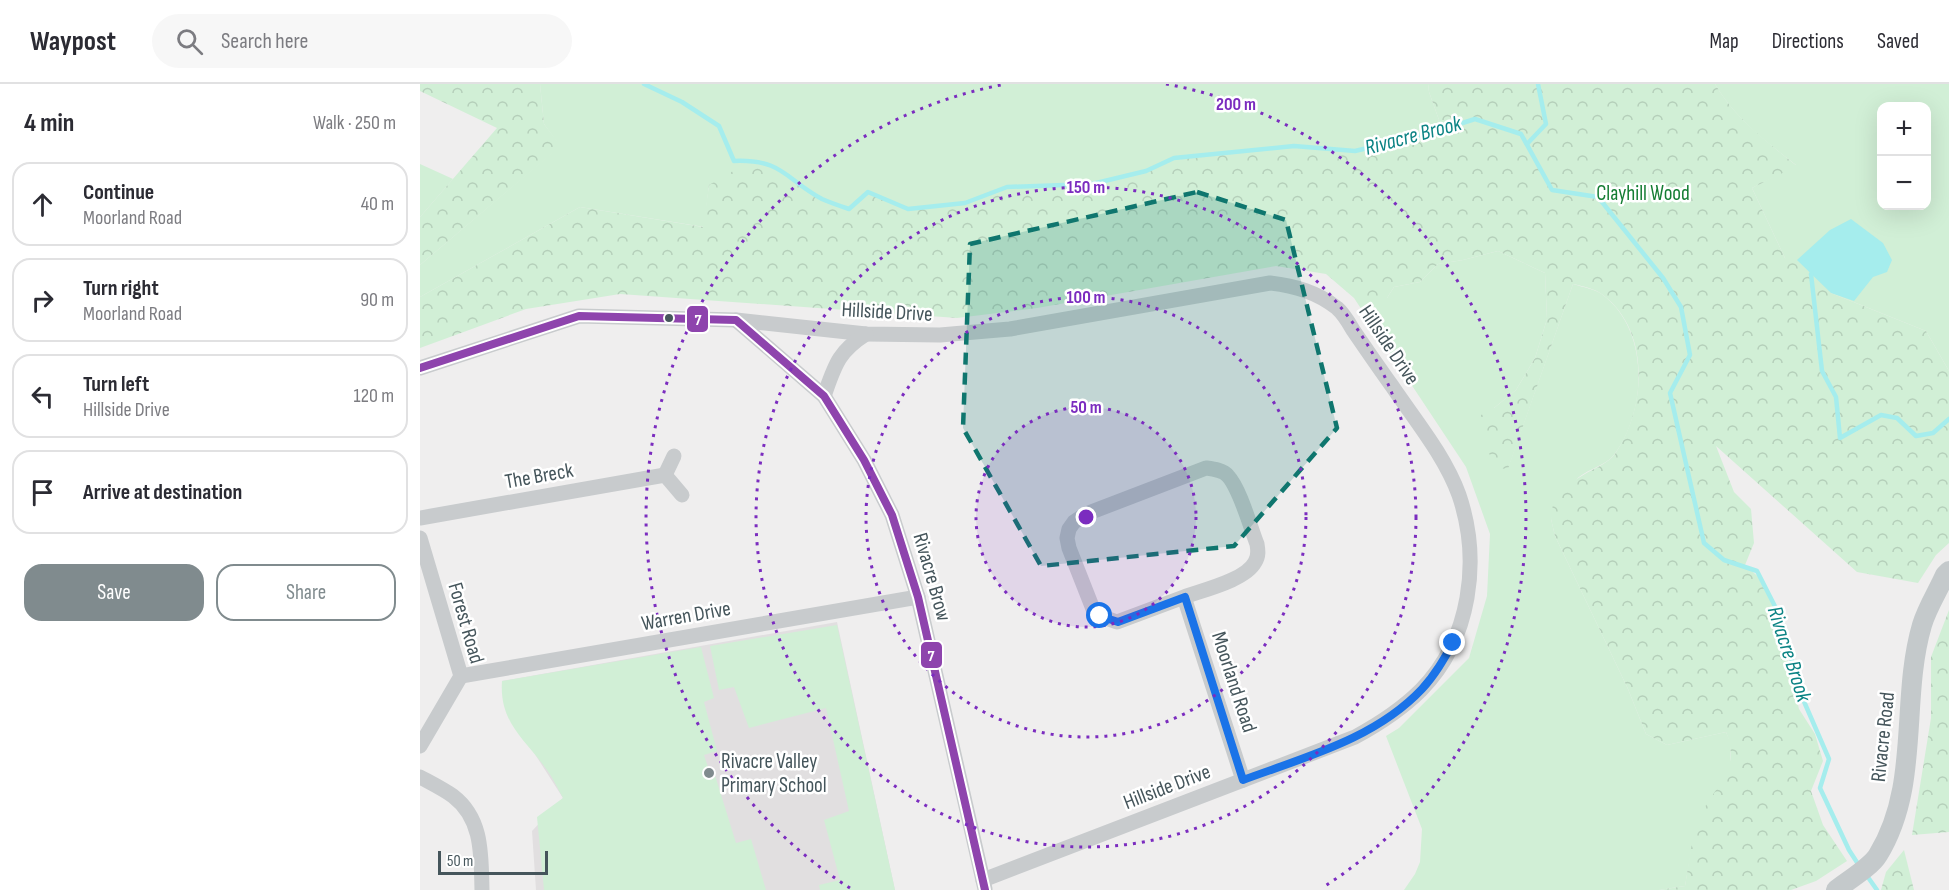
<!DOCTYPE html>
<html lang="en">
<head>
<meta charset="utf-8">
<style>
  body { margin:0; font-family:"Sofia Sans Condensed",sans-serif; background:#f7f7f7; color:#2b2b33 }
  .controls { position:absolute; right:18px; top:18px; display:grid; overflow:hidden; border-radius:12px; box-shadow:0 6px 24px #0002 }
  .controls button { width:54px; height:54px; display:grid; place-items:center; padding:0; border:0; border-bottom:2px solid #e1e1e2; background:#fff; color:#2b2b33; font:30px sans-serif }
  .scale { position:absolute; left:18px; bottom:15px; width:110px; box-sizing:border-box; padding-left:6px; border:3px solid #45555b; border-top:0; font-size:16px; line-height:21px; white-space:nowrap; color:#45555b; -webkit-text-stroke:4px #fff; paint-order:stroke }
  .stop { position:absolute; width:18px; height:18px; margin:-14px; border:4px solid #1a73e8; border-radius:50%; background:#fff }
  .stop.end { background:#1a73e8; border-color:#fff; box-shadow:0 2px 6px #0008 }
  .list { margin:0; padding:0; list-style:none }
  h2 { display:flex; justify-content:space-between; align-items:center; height:78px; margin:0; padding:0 24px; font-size:26px }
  h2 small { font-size:20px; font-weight:400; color:#7c7c81 }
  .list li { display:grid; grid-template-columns:39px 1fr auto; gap:18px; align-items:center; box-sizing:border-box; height:84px; margin:0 12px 12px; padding:0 12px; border:2px solid #e1e1e2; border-radius:18px }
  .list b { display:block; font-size:22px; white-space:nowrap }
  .list p { margin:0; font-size:20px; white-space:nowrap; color:#7c7c81 }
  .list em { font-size:20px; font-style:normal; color:#7c7c81 }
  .actions { display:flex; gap:12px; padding:18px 24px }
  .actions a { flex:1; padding:14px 0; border:2px solid #808b8e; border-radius:18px; text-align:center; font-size:21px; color:#808b8e }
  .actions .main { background:#808b8e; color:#fff }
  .icon { flex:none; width:33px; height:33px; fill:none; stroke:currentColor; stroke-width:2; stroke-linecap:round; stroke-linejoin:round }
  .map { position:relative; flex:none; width:1529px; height:806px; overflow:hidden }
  header { display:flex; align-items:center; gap:36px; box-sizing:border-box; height:84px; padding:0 30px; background:#fff; border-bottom:2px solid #e1e1e2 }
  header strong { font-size:28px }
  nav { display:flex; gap:33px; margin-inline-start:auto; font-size:21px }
  .search { width:420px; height:54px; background:#f7f7f7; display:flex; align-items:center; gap:15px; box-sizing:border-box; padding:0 21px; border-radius:33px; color:#7c7c81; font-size:22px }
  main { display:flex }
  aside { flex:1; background:#fff }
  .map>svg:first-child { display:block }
  .education { fill:#e1dfe0 }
  .grass { fill:#d1efd6; fill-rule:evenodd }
  .forest { fill:url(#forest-crowns) }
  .water { fill:#a5eded }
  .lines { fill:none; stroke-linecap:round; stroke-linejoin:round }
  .stream { stroke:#a5eded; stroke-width:4.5 }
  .minor { stroke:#c8cbcd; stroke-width:15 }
  .major { stroke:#c4c9cb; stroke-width:20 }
  .bus-1-casing { stroke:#fff; stroke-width:12 }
  .bus-1 { stroke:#8e44ad; stroke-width:8 }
  .route { stroke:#1a73e8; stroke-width:8 }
  .marked { fill:#0f766e; fill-opacity:0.2; stroke:#0f766e; stroke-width:4.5; stroke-dasharray:12 8; stroke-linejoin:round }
  .ring { fill:none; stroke:#7b2cbf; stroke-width:3; stroke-dasharray:3 6 }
  .bus-dot { fill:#45555b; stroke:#fff; stroke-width:2 }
  .poi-dot { fill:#808b8e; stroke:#fff; stroke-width:2 }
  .labels { text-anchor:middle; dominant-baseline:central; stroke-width:5; stroke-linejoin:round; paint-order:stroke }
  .park-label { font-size:21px; fill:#147d33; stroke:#fff }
  .street-label { font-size:21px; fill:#45555b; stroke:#fff }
  .poi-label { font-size:21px; fill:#45555b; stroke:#fff; text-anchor:start }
  .water-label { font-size:22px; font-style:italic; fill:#0b8384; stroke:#fff }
  .centre { fill:#7b2cbf; stroke:#fff; stroke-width:3 }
  .ring-label { font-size:18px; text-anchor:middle; font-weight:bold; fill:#7b2cbf; stroke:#fff; stroke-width:5; stroke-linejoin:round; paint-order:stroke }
  .line-badge { stroke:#fff; stroke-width:2 }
  .badge-label { font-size:16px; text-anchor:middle; font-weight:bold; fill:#fff }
</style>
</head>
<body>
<header>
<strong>Waypost</strong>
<div class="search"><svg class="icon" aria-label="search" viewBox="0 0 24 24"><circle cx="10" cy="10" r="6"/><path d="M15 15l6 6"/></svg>Search here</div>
<nav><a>Map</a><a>Directions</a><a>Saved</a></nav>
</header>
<main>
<aside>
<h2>4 min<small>Walk · 250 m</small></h2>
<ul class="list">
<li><svg class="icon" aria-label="ahead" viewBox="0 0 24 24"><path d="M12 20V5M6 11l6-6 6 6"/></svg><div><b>Continue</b><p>Moorland Road</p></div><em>40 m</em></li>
<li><svg class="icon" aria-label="right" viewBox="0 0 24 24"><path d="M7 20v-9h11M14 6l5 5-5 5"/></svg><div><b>Turn right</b><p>Moorland Road</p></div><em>90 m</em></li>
<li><svg class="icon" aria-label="left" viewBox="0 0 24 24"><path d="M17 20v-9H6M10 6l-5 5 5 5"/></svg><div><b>Turn left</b><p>Hillside Drive</p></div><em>120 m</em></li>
<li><svg class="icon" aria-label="arrive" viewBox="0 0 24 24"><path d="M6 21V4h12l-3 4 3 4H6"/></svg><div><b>Arrive at destination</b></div></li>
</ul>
<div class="actions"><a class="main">Save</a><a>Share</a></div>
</aside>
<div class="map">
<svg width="1529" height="806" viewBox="0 0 1529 806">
  <defs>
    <pattern id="forest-crowns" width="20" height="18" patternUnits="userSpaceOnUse" patternTransform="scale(1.5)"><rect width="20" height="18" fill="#d1efd6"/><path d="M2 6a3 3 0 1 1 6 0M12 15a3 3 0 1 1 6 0" fill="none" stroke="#b5cfba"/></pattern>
  </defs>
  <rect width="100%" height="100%" fill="#efeeee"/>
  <!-- education -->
  <path class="education" d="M417 538 475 806H116L112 747 143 714 111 664 82 597Z"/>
  <!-- grass -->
  <g class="grass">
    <path d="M120 0H1008L1009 8 1019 36 1011 49 935 67 874 62 754 74 726 87 672 100 587 103 545 119 488 125 448 108 429 125 402 114 356 83 289 101 284 143 160 123 0 213V181L140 62 124 40Z"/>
    <path d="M1295 0H1529V287L1506 247 1411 209 1365 174 1332 104 1376 81C1346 58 1314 33 1295 0ZM1462 22H1506V122H1462Z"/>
    <path d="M0 80 33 95 0 133Z"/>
    <path d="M1078 167 1125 189 1127 235 1115 274 1096 306 1074 324 1075 384H1088L1153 200C1162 203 1176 205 1183 211 1230 247 1227 327 1194 371 1186 381 1169 385 1159 393 1149 401 1138 423 1131 435L1135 452 1208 605 1226 650 1247 661 1306 648 1311 660 1310 683 1271 768 1265 802 1239 806H984L995 790 1000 778 1002 745 966 652 979 644 1049 574 1067 512 1070 450 1046 383 934 214H967L974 203 1000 198 1018 180 1043 176Z"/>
    <path d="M417 541 475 806H400L399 801 420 796 404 736 429 727 406 624 329 644 314 603 299 606 290 562Z"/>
    <path d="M281 563 294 614 284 618 297 667 284 671 290 689 294 688 316 759 331 755 346 806H124L117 733 143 714C138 705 133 694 127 686 105 655 79 639 82 597Z"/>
  </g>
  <!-- forest -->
  <g class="forest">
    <path d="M0 0H120L124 40 141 62 0 181V133L77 44 0 7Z"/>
    <path d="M1008 0H1295C1314 33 1347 58 1377 82L1332 104 1365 174 1377 176 1411 209 1506 247 1529 287V459L1516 471 1498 499 1437 488 1296 362 1314 408 1331 425 1334 459 1325 481 1343 497 1355 523 1379 625 1395 650 1403 677 1391 707 1403 741 1427 777 1396 797 1371 806H1239L1265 802C1269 780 1271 753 1280 733 1294 701 1322 687 1306 648L1247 661 1226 650 1208 605 1135 452 1131 435 1134 412C1143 405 1151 398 1160 393 1170 386 1188 380 1195 370 1226 325 1231 247 1183 211 1176 205 1162 202 1153 200L1088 385 1075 384 1063 354 1061 331 1074 324 1096 306 1115 274 1127 235 1125 189 1078 167 1043 176 1018 180 1000 198 974 203 967 214H934L906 190 856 182 617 224 537 234 200 210 106 225 0 264V213L160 123 283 143 289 101 332 76 356 83 402 114 428 125 448 108 488 125 545 119 587 103 672 100 726 87 754 74 874 62 935 67 1011 49 1019 36 1009 8Z"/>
    <path d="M1529 526V748L1492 751 1511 634V573Z"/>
    <path d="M1484 766 1494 806H1461L1466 788Z"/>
  </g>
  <!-- water -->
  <path class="water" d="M1431 135 1463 159 1472 176 1467 188 1453 193 1434 217 1411 209 1377 176 1410 146Z"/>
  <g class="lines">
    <!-- stream -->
    <g class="stream">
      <path d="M224 0 262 18 299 42 314 77C363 75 365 95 402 115 411 119 420 122 429 125L448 108 488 125 545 119 587 103 672 100 726 87 754 74 874 62 935 67 1011 49 1055 35 1101 50 1132 106 1178 113 1243 194 1261 223 1270 271 1250 309 1284 459 1304 476 1337 487 1362 536 1379 606 1409 675 1400 704 1429 766 1440 783"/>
      <path d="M1107 60 1126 40 1118 0"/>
      <path d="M1391 190 1402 287 1416 313 1420 354 1461 331 1477 334 1496 352 1513 349 1529 335"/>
      <path d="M1445 789 1457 806"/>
    </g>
    <!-- minor -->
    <g class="minor">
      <path d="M316 236 404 312 444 376 472 431 498 513 565 805"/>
      <path d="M0 284 159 232 316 236 446 250 520 251 590 245 850 199C875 202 897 208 917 224 924 230 929 239 933 246 946 265 959 284 972 302 995 336 1025 372 1039 411 1061 476 1051 555 1001 606 982 625 959 640 935 653L563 796"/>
      <path d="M404 312C415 281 418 268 446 250"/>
      <path d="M245 391 254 372"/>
      <path d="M0 434 245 391 262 411"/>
      <path d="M0 454 41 592 0 662"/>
      <path d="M764 513 697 538 680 532 673 525 649 464 647 454 649 445 654 438 666 430 786 384C794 385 803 386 808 392 820 405 830 442 837 460 838 466 839 472 835 478 826 496 783 506 764 513L823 696"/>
      <path d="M41 592 498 513"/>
      <path d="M0 693C11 699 23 705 33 712 63 735 61 771 62 806"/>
    </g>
    <!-- major -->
    <path class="major" d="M1416 806C1427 797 1451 783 1458 771 1501 701 1480 616 1502 541 1507 524 1518 507 1525 491L1529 487"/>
    <defs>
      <path id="bus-1" d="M0 284 159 232 316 236 404 312 444 376 472 431 498 513 565 806"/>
    </defs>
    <!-- bus-1 casing -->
    <use href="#bus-1" class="bus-1-casing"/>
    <!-- bus-1 -->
    <use href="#bus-1" class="bus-1"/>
  </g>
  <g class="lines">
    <!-- route -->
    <path class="route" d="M680 532 698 538 765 513 823 696C885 673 955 655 1002 605 1015 591 1024 575 1033 559"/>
  </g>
  <!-- marked area -->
  <path class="marked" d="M777 108 866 136 917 344 814 462 621 482 543 344 550 160Z"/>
  <!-- distance rings -->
  <circle cx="666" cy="433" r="110" fill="#7b2cbf" fill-opacity=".12"/>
  <g class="ring">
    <circle cx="666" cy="433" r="110"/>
    <circle cx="666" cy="433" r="220"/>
    <circle cx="666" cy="433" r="330"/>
    <path d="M430 804A440 440 0 0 1 586 0M746 0A440 440 0 0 1 902 804"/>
  </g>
  <!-- markers -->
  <circle class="bus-dot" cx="249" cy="234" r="5"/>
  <circle class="poi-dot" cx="289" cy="689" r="6"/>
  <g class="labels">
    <!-- park labels -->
    <g class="park-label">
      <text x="1223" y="109">Clayhill Wood</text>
    </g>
    <!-- street labels -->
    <g class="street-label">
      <text transform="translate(467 228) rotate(3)">Hillside Drive</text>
      <text transform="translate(969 261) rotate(56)">Hillside Drive</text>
      <text transform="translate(119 392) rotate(-10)">The Breck</text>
      <text transform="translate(512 493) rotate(74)">Rivacre Brow</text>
      <text transform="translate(266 532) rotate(-10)">Warren Drive</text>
      <text transform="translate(46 539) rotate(74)">Forest Road</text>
      <text transform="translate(814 598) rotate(72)">Moorland Road</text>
      <text transform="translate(1463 653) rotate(-84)">Rivacre Road</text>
      <text transform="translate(747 703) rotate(-21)">Hillside Drive</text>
    </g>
    <!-- poi labels -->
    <g class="poi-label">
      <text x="301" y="677">Rivacre Valley<tspan x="301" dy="24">Primary School</tspan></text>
    </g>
    <!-- water labels -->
    <g class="water-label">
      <text transform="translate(993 52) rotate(-15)">Rivacre Brook</text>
      <text transform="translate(1369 570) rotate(72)">Rivacre Brook</text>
    </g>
  </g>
  <circle cx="666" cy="433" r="9" class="centre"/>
  <g class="ring-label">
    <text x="816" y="26">200 m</text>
    <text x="666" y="109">150 m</text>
    <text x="666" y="219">100 m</text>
    <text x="666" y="329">50 m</text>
  </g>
  <g class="line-badge">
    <rect x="266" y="221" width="23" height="28" rx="6" fill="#8e44ad"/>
    <rect x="500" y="557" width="23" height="28" rx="6" fill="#8e44ad"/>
  </g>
  <g class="badge-label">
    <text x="278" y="241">7</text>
    <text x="511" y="577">7</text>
  </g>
</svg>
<div class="controls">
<button>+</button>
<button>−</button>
</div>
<div class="scale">50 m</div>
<div class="stop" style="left:680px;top:532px"></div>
<div class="stop end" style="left:1033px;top:559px"></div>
</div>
</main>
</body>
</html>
